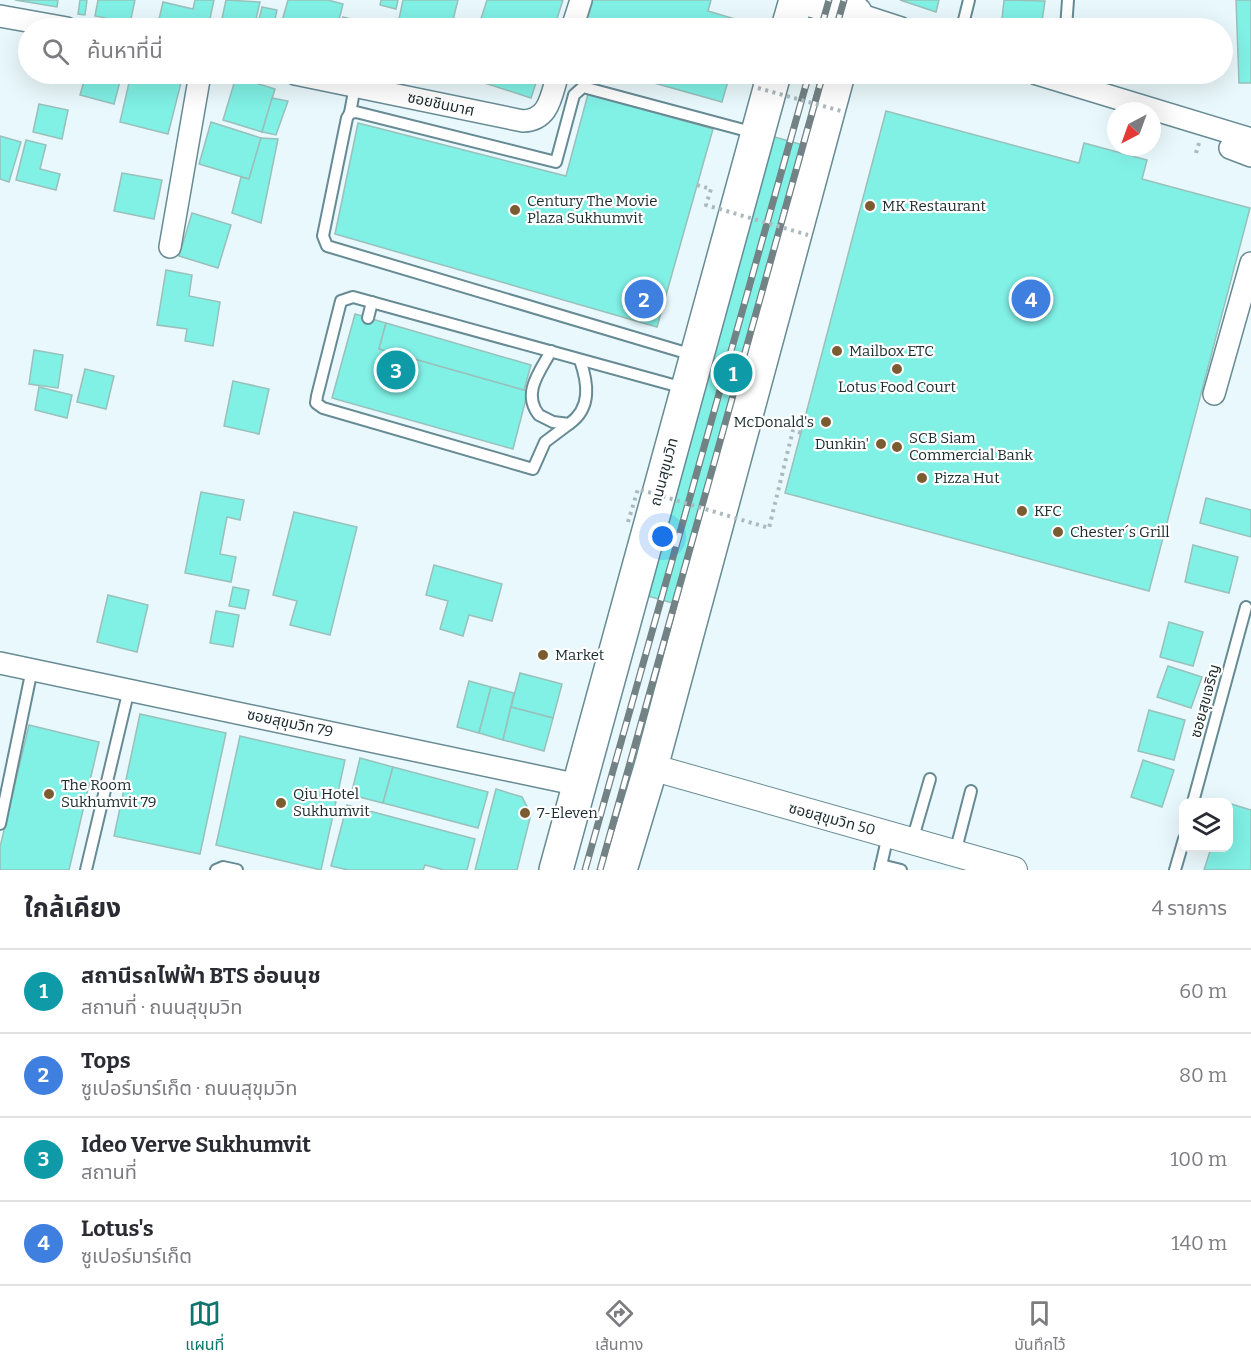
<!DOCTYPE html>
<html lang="th">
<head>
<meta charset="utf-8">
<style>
  body { margin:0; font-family:Bitter,"Noto Sans Thai",serif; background:#f7f7f7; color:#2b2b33 }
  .controls { position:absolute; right:18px; bottom:18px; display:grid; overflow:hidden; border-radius:12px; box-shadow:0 6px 24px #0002 }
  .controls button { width:54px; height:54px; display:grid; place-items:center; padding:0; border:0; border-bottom:2px solid #e1e1e2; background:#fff; color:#2b2b33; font:30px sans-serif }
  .compass { position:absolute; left:1107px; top:102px; width:54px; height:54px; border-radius:50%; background:#fff; box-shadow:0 6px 24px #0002; rotate:221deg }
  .you { position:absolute; left:663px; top:537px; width:21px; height:21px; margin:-15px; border:4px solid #fff; border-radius:50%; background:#1a73e8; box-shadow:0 0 0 9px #1a73e833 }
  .badge { display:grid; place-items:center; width:39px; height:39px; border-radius:50%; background:#0f766e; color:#fff; font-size:20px; font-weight:700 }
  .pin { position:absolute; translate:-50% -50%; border:3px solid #fff; box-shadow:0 2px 6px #0006 }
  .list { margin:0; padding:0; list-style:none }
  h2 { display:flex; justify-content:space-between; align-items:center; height:78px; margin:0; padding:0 24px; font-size:26px }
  h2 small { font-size:20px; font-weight:400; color:#7c7c81 }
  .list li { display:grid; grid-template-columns:39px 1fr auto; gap:18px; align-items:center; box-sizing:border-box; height:84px; padding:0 24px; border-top:2px solid #e1e1e2 }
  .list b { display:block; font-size:22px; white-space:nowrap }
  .list p { margin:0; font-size:20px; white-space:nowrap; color:#7c7c81 }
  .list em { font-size:20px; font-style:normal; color:#7c7c81 }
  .icon { flex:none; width:33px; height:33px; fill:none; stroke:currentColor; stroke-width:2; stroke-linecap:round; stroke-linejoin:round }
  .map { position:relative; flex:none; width:1251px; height:870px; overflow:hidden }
  .search { position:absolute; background:#fff; box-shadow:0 6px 24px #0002; left:18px; right:18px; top:18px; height:66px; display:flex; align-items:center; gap:15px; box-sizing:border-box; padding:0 21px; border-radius:33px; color:#7c7c81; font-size:22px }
  .sheet { height:414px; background:#fff }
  nav { display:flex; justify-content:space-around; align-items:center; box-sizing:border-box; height:84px; border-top:2px solid #e1e1e2; background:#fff; font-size:16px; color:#7c7c81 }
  nav a { display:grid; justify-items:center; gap:3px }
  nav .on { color:#0f766e }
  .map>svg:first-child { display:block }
  .building { fill:#81f0e5; stroke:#99c0bb; stroke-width:1.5 }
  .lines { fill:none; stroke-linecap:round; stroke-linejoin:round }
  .service-casing { stroke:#678b94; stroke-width:14 }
  .minor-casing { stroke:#678b94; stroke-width:24 }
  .tertiary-casing { stroke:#678b94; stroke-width:28 }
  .primary-casing { stroke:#678b94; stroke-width:36 }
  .path { stroke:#abbabe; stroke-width:4; stroke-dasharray:3 4.5; stroke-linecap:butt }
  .service { stroke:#fff; stroke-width:10 }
  .minor { stroke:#fff; stroke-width:21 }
  .tertiary { stroke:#fff; stroke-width:26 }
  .primary { stroke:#fff; stroke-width:33 }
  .rail-casing { stroke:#738285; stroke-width:7 }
  .rail { stroke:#fff; stroke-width:4.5; stroke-dasharray:14; stroke-linecap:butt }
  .path-bridge { stroke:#abbabe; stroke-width:4; stroke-dasharray:3 4.5; stroke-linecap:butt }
  .poi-dot { fill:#7b5c31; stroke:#fff; stroke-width:2 }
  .labels { text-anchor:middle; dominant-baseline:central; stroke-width:4.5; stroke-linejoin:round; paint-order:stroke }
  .street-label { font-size:15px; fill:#1c2b2e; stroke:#fff }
  .poi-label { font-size:15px; fill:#1c2b2e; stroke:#fff; text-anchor:start }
</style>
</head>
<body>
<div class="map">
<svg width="1251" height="870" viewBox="0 0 1251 870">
  <rect width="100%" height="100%" fill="#e9f8fc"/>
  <!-- building -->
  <g class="building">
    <path d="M15 0H58L57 7Z"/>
    <path d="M80 0H87L85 15 78 14Z"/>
    <path d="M98 0H135L130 23 95 16Z"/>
    <path d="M195 0H214L208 28H157L163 2 193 9Z"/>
    <path d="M226 0 260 2 254 28H220Z"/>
    <path d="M288 0H328L343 4 337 28 306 23 304 28H280Z"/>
    <path d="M381 0H398L396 9 380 5Z"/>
    <path d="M403 0H458L451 28H439L399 19Z"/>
    <path d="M487 0H563L554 28H478Z"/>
    <path d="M593 0H711L708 11 745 22 743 28H585Z"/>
    <path d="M900 0H939L936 12Z"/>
    <path d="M1004 0 1045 1 1041 28H1001Z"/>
    <path d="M1236 0H1251V83H1239Z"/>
    <path d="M262 7 277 10 273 28H257Z"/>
    <path d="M343 17 367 23 366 28H340Z"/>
    <path d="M400 22 425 28H398Z"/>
    <path d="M86 74H122L114 104 80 95Z"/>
    <path d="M131 74 183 75 168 134 120 122Z"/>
    <path d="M463 74H539L531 98 463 76Z"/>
    <path d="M622 74H730L722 102Z"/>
    <path d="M236 77 275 89 262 132 223 120Z"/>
    <path d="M588 94 713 129 657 327 335 234 358 123 566 176Z"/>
    <path d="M272 98 288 101 276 135 262 132Z"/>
    <path d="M39 104 68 110 62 139 33 132Z"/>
    <path d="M886 111 1079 163 1084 143 1147 160 1142 179 1250 208 1149 591 785 493Z"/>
    <path d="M211 122 261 138 249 179 199 164Z"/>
    <path d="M764 134 828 152 701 611 637 593Z"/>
    <path d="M0 136 21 142 9 182 0 179Z"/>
    <path d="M261 138 278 139 261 223 232 213 241 177 249 179Z"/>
    <path d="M26 140 46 145 40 169 60 174 56 190 16 180Z"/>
    <path d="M122 173 162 180 154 219 114 211Z"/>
    <path d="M192 213 231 225 218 268 179 256Z"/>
    <path d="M166 270 192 275 189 296 220 302 213 346 185 341 187 329 157 325Z"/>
    <path d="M355 314 386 323 379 349 528 391 513 449 332 398Z"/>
    <path d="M386 323 531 365 524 390 379 349Z"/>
    <path d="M34 350 63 355 58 388 29 384Z"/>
    <path d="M85 369 114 376 106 409 77 402Z"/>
    <path d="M233 381 269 389 259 434 224 426Z"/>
    <path d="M39 387 72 395 67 418 35 410Z"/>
    <path d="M201 492 244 500 240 520 227 517 220 554 236 557 231 582 185 573Z"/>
    <path d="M1206 498 1251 510V537L1200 523Z"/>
    <path d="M294 512 357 527 330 635 290 625 297 601 273 595Z"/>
    <path d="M1193 545 1238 557 1229 593 1185 582Z"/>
    <path d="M434 565 502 584 492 621 469 615 463 636 440 629 448 601 426 595Z"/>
    <path d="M233 587 249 590 245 609 229 606Z"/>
    <path d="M108 595 148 605 137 652 97 642Z"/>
    <path d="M216 611 239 615 233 647 210 643Z"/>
    <path d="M1169 622 1203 632 1193 666 1160 657Z"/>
    <path d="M1168 666 1202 677 1191 708 1157 697Z"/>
    <path d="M520 673 562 684 553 718 511 707Z"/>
    <path d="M469 681 491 687 479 733 457 727Z"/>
    <path d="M491 687 514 693 503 740 479 733Z"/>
    <path d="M511 707 553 718 544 751 503 740Z"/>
    <path d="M1149 710 1185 720 1174 760 1138 751Z"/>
    <path d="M140 714 226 733 200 854 114 836Z"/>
    <path d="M29 725 99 742 69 870H0V847Z"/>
    <path d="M240 736 345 760 321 870 216 845Z"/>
    <path d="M360 758 393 767 383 803 351 795Z"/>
    <path d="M1143 760 1174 770 1162 807 1131 797Z"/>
    <path d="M393 767 488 792 478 828 383 803Z"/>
    <path d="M496 789 522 797 531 814 517 870H475Z"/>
    <path d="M1228 803 1251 810V870H1204L1211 848H1228Z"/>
    <path d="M347 805 475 839 467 870H444L425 865 423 870H348L331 866Z"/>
  </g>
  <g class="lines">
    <defs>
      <g id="service">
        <path d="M962 28 969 0"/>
        <path d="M1066 28 1068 0"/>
        <path d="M350 113 355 86"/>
        <path d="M368 318 372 302"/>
        <path d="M551 351C541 370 521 393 539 415L553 422 569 424C592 408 588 383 580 360"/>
        <path d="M693 355 327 246 323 236 347 118 350 113 356 112 556 162 574 95 583 87 755 133"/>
        <path d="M569 424 545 442 533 469 323 408 316 403 317 396 341 301 353 297 684 388"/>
        <path d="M1193 802 1246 607"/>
        <path d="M0 824 32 669"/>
        <path d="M912 841 930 779"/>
        <path d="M955 853 971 791"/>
        <path d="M881 865 901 870"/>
        <path d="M86 870 129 689"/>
        <path d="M216 870 223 867 237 870"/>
        <path d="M880 870 888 835"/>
        <path d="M1175 870 1184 839"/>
      </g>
      <g id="minor">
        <path d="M855 13 901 28"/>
        <path d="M0 16 67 28"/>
        <path d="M572 28 581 0"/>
        <path d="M295 74 523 121C550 120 551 95 558 74"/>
        <path d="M1037 74 1251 139"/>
        <path d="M1230 148 1251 156"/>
        <path d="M170 247 200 74"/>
        <path d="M1214 394 1251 263"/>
        <path d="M0 663 579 785"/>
      </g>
      <path id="tertiary" d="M651 767 1014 870"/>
      <g id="primary">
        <path d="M811 0 855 13"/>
        <path d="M788 28 796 0"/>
        <path d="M556 870 774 74"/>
        <path d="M620 870 651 767 838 74"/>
      </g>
    </defs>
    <!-- service casing -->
    <use href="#service" class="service-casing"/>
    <!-- minor casing -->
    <use href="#minor" class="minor-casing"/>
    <!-- tertiary casing -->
    <use href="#tertiary" class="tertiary-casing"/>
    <!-- primary casing -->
    <use href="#primary" class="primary-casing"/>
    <!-- path -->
    <path class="path" d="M1196 153 1199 143"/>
    <!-- service -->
    <use href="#service" class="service"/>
    <!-- minor -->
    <use href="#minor" class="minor"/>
    <!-- tertiary -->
    <use href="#tertiary" class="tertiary"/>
    <!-- primary -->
    <use href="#primary" class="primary"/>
    <defs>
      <g id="rail">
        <path d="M821 28 829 0"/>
        <path d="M836 28 844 0"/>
        <path d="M585 870 809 74"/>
        <path d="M600 870 823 74"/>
      </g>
    </defs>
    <!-- rail casing -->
    <use href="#rail" class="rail-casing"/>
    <!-- rail -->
    <use href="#rail" class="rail"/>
    <!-- path-bridge -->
    <g class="path-bridge">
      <path d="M758 88 841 111"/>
      <path d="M697 185 711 189 706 205 808 235"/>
      <path d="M628 522 638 489 769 528 793 430 801 433"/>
    </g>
  </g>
  <!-- markers -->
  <g class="poi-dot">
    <circle cx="870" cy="206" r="6"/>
    <circle cx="515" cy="210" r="6"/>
    <circle cx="837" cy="351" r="6"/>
    <circle cx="897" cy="369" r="6"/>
    <circle cx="826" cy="422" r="6"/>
    <circle cx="881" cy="444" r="6"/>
    <circle cx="897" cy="447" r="6"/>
    <circle cx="922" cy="478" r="6"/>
    <circle cx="1022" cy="511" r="6"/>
    <circle cx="1058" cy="532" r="6"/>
    <circle cx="543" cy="655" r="6"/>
    <circle cx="49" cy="794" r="6"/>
    <circle cx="281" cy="803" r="6"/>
    <circle cx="525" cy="813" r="6"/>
  </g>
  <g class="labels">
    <!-- street labels -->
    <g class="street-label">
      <text transform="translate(441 104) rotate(12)">ซอยชินมาศ</text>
      <text transform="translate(664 472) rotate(-75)">ถนนสุขุมวิท</text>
      <text transform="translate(1205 701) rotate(-75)">ซอยสุขเจริญ</text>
      <text transform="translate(290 723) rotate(12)">ซอยสุขุมวิท 79</text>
      <text transform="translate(832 819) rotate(15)">ซอยสุขุมวิท 50</text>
    </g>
    <!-- poi labels -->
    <g class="poi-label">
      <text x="527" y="201">Century The Movie<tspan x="527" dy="17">Plaza Sukhumvit</tspan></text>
      <text x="882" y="206">MK Restaurant</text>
      <text x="849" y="351">Mailbox ETC</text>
      <text x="897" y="387" text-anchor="middle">Lotus Food Court</text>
      <text x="814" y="422" text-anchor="end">McDonald's</text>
      <text x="909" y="438">SCB Siam<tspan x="909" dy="17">Commercial Bank</tspan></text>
      <text x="869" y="444" text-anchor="end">Dunkin'</text>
      <text x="934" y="478">Pizza Hut</text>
      <text x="1034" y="511">KFC</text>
      <text x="1070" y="532">Chester´s Grill</text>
      <text x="555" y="655">Market</text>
      <text x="61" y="785">The Room<tspan x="61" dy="17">Sukhumvit 79</tspan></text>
      <text x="293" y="794">Qiu Hotel<tspan x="293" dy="17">Sukhumvit</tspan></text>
      <text x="537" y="813">7-Eleven</text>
    </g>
  </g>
</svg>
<div class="controls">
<button><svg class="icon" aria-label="layers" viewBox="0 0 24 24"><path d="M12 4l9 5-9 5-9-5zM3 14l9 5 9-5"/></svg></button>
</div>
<svg class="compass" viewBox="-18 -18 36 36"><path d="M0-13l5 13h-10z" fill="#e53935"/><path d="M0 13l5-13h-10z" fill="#7c7c81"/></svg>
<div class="you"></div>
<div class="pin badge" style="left:733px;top:373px;background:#0f9aa8">1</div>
<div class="pin badge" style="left:644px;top:299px;background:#3f7fe0">2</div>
<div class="pin badge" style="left:396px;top:370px;background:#0f9aa8">3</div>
<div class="pin badge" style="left:1031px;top:299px;background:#3f7fe0">4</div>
<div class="search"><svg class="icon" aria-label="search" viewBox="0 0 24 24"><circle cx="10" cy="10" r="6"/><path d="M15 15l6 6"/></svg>ค้นหาที่นี่</div>
</div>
<section class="sheet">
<h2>ใกล้เคียง<small>4 รายการ</small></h2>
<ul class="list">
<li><span class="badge" style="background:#0f9aa8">1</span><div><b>สถานีรถไฟฟ้า BTS อ่อนนุช</b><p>สถานที่ · ถนนสุขุมวิท</p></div><em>60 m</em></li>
<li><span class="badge" style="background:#3f7fe0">2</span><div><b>Tops</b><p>ซูเปอร์มาร์เก็ต · ถนนสุขุมวิท</p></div><em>80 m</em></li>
<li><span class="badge" style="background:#0f9aa8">3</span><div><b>Ideo Verve Sukhumvit</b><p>สถานที่</p></div><em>100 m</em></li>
<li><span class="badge" style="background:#3f7fe0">4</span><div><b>Lotus's</b><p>ซูเปอร์มาร์เก็ต</p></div><em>140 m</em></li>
</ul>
</section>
<nav>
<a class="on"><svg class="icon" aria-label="map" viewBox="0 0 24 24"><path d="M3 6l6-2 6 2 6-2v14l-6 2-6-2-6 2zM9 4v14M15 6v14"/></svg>แผนที่</a>
<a><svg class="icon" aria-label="directions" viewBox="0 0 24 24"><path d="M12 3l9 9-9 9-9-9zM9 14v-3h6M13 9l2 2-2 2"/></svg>เส้นทาง</a>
<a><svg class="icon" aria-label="saved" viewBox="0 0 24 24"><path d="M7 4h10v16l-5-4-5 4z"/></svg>บันทึกไว้</a>
</nav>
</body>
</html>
